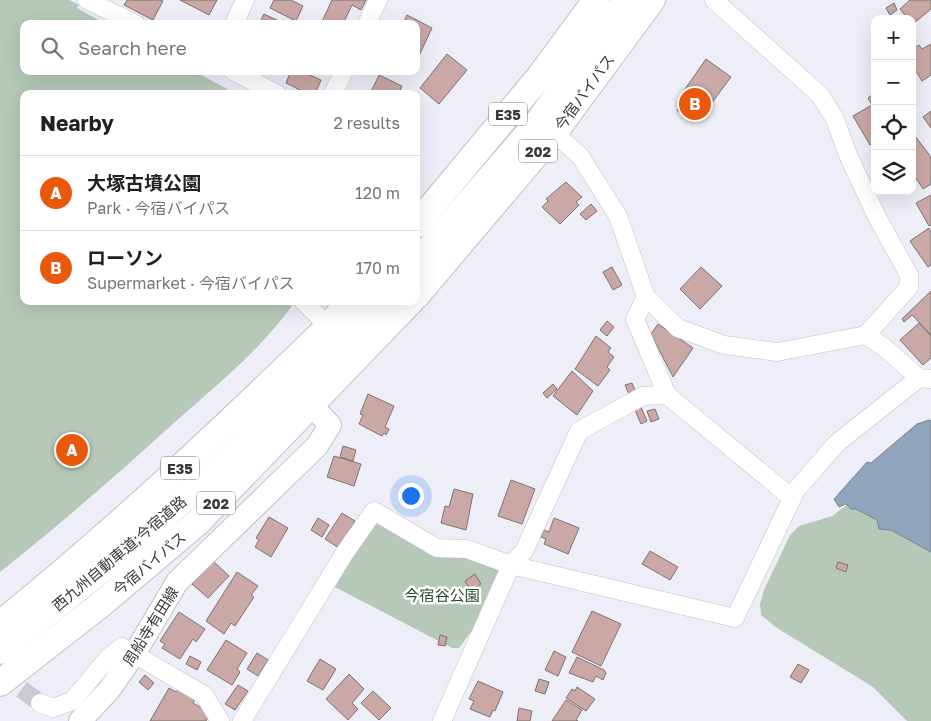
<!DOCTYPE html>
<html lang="en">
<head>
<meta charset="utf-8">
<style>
  body { margin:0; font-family:"Golos Text","Noto Sans JP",sans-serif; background:#f2f2f2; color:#202124 }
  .controls { position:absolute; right:15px; top:15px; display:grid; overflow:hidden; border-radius:10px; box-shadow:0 5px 20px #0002 }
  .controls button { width:45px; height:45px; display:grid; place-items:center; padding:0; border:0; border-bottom:1px solid #e0e0e0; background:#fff; color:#202124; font:25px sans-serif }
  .you { position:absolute; left:410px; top:495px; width:18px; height:18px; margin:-12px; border:4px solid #fff; border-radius:50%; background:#1a73e8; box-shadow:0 0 0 8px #1a73e833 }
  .badge { display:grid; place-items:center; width:32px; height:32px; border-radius:50%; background:#ea580c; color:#fff; font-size:16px; font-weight:700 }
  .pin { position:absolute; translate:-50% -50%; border:2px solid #fff; box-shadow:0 1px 5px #0006 }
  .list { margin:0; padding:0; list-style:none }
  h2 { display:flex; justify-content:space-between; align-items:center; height:65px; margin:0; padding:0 20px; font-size:21px }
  h2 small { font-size:16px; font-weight:400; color:#757577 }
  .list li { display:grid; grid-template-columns:32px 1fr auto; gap:15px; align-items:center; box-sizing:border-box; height:75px; padding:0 20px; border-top:1px solid #e0e0e0 }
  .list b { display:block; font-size:19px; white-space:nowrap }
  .list p { margin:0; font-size:16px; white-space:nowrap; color:#757577 }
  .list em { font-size:16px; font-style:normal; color:#757577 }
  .icon { flex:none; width:28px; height:28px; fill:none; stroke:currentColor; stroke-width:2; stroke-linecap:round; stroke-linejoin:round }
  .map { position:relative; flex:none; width:931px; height:721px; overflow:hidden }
  .search { position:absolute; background:#fff; box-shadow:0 5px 20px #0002; left:20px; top:20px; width:400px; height:55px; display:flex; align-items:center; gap:12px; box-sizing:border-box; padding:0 18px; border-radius:10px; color:#757577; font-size:19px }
  .panel { position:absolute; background:#fff; box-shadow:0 5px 20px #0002; left:20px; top:90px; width:400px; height:215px; border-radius:10px }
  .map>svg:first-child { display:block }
  .green { fill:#b6c9b8 }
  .water { fill:#90a4bb; stroke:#768495 }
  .building { fill:#caa8a5; stroke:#7d7270 }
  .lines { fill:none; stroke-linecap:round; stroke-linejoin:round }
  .minor-tunnel { stroke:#cacad3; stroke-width:18; stroke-dasharray:18 9; stroke-linecap:butt }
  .minor-casing { stroke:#bfbfc9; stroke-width:19 }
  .major-casing { stroke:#bfbfc9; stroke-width:24 }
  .highway-casing { stroke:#bfbfc9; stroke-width:28 }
  .minor { stroke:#fff; stroke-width:18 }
  .major { stroke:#fff; stroke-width:22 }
  .highway { stroke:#fff; stroke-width:26 }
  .labels { text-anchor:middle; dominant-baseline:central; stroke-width:5; stroke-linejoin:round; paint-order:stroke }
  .shield { fill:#fff; stroke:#747477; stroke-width:1 }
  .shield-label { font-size:14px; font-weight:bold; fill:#39393d }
  .street-label { font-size:15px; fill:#39393d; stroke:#fff }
  .park-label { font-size:15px; fill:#234b2b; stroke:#fff }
</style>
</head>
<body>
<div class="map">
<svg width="931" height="721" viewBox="0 0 931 721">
  <rect width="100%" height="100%" fill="#eeeef9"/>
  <!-- green -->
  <g class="green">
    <path d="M0 0H69L79 5 77 8 106 24H24V71H194L236 94H24V301H287L292 306C260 350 217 385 176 421 119 473 61 524 0 572Z"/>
    <path d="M851 502 931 545V721H907L873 687 777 628 761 615 760 604 764 590 790 535 799 526 832 516Z"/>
    <path d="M381 523 451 554 497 565 500 573 479 621 459 648H452L333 586 373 524Z"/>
  </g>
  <!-- water -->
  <path class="water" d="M929 420 931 421V552L891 530 879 529 877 520 856 509H851L846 504 839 507 834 499 867 462 871 463 917 424Z"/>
  <!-- building -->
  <g class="building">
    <path d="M127 0H160L163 1 153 20 124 5Z"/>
    <path d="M180 0H217L209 15Z"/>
    <path d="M274 0H291L303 6 296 21 270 8Z"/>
    <path d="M332 0H366L361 10 352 5 343 24H321Z"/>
    <path d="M910 0H931V9L913 24 912 19H908L900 9Z"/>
    <path d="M894 3 897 10 890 15 886 8Z"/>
    <path d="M264 14 285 24H259Z"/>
    <path d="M407 15 432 28 416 62V24H403Z"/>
    <path d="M931 44V75L922 81 914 68 912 69V49L919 45 922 49Z"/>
    <path d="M447 54 467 70 439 104 420 88Z"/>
    <path d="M706 59 731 77 699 120 688 111 685 116 677 110 680 106 678 104 685 94 683 92Z"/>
    <path d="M291 71H300L321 80 315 94H308L286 83Z"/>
    <path d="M379 75 402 86 398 94H370Z"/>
    <path d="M872 95 875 100V142L870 145 853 116 872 105 868 98Z"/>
    <path d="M931 111V128L923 117Z"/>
    <path d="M915 136 931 157V184L923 189 912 172V138Z"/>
    <path d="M566 182 582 197 576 202 579 205 560 224 542 207 548 201 546 199Z"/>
    <path d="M931 195V225L929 226 916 203Z"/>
    <path d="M591 204 597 211 586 220 580 214Z"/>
    <path d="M929 228 931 232V265L928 267 910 241Z"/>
    <path d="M612 267 622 285 613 290 603 272Z"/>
    <path d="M701 267 722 286 700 309 680 289Z"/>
    <path d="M931 291V335L912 315 904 322 902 319Z"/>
    <path d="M607 321 614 327 607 336 600 330Z"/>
    <path d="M919 323 931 336V358L923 365 900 340Z"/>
    <path d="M658 324 693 348 673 377 651 334Z"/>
    <path d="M596 336 611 348 608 352 614 357 607 367 610 370 598 386 575 369Z"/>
    <path d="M572 371 593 391 577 415 553 396Z"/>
    <path d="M632 383 636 392 629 394 625 385Z"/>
    <path d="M553 384 557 389 547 398 543 393Z"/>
    <path d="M368 394 394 406 385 427 389 429 386 435 384 433 382 436 359 424 363 415 360 414Z"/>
    <path d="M641 407 647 421 641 424 635 410Z"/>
    <path d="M655 409 659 419 651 422 647 411Z"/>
    <path d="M343 446 356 450 353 461 340 457Z"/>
    <path d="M334 456 361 464 354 486 327 477Z"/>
    <path d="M511 480 535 489 522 524 498 516Z"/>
    <path d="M454 489 473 494 466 530 441 523 445 506 449 507Z"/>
    <path d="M342 513 355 521 339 548 325 539Z"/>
    <path d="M269 517 288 528 271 557 255 547 259 540 256 538Z"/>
    <path d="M318 518 329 525 322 537 311 530Z"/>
    <path d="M554 518 579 528 568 554 544 544 546 539 541 537 544 530 549 532Z"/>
    <path d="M650 551 678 567 670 580 642 564Z"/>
    <path d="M214 562 229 576 208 598 192 584Z"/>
    <path d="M838 562 848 565 846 572 836 568Z"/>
    <path d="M237 572 258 586 251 595 254 597 235 626 231 623 224 634 206 621Z"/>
    <path d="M475 574 481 584 471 591 465 581Z"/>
    <path d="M592 611 621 624 601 666 572 652Z"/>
    <path d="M179 612 205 629 196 642 193 639 180 659 162 648 165 644 160 641Z"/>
    <path d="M440 635 447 637 445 646 438 645Z"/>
    <path d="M226 640 247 653 237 669 240 672 232 685 207 670Z"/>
    <path d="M554 651 566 657 558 676 545 670Z"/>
    <path d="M257 653 268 660 258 676 247 669Z"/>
    <path d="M190 656 201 662 197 670 186 664Z"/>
    <path d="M577 657 604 670 606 673 603 680 596 676 593 682 569 673Z"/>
    <path d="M320 659 336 669 323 690 307 681Z"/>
    <path d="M798 664 809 670 801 683 790 677Z"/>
    <path d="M349 674 364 689 352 703 358 709 348 720 326 699Z"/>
    <path d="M145 675 154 683 148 690 139 682Z"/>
    <path d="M539 679 549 682 545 694 535 691Z"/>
    <path d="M478 681 503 692 495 711 493 710 490 717 470 709 474 701 469 699Z"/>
    <path d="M238 685 248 691 235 710 225 704Z"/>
    <path d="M577 687 595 699 586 711 566 698 572 689 575 691Z"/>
    <path d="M169 688 176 692 178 690 195 699 193 703 210 713 206 721H150Z"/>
    <path d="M373 691 391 708 379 720 361 703Z"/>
    <path d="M566 700 582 710 576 720 578 721H552Z"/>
    <path d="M519 708 532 711 530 721H517Z"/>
  </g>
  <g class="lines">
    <!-- minor-tunnel -->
    <path class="minor-tunnel" d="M0 673 40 703"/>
    <defs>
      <g id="minor">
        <path d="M87 0 136 24"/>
        <path d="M234 24 245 0"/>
        <path d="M367 24 378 0"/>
        <path d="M233 71 277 94"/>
        <path d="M333 94 344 71"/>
        <path d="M554 133 580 156 618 216 646 297 678 328 724 345 777 352 866 335 909 287V275L877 217 848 155 835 119 820 95 714 0"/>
        <path d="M646 297 635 319 667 395"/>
        <path d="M303 301 319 317"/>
        <path d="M866 335 885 348 919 378 930 379"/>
        <path d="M40 703 53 708 72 701 109 657 122 647 204 695 220 721"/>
        <path d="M242 721 344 554 374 511 437 548 467 549 511 565 524 551 579 431 643 396 667 395 792 498"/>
        <path d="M442 721 511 565 735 618 796 490 837 443 919 378"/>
      </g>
      <path id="major" d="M80 721 109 690 135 653 177 582 317 446 330 425 311 405"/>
      <g id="highway">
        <path d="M416 225 540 76 596 0"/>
        <path d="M416 264 538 122 626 0"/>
        <path d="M416 296 554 133 652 0"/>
        <path d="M0 624C114 532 220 432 325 330L350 301"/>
        <path d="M0 651C53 608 107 567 158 522 237 453 312 379 382 301"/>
        <path d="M0 683 100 605 198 522 411 301"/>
      </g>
    </defs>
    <!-- minor casing -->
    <use href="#minor" class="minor-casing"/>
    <!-- major casing -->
    <use href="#major" class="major-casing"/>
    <!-- highway casing -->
    <use href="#highway" class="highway-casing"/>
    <!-- minor -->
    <use href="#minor" class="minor"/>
    <!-- major -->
    <use href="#major" class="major"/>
    <!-- highway -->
    <use href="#highway" class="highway"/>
  </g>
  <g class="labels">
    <!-- shield labels -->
    <g class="shield">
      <rect x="489" y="102.5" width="38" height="23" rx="4"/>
      <rect x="519" y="139.5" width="38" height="23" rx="4"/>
      <rect x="161" y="456.5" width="38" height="23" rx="4"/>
      <rect x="197" y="491.5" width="38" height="23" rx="4"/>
    </g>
    <g class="shield-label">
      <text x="508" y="114">E35</text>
      <text x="538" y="151">202</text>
      <text x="180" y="468">E35</text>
      <text x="216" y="503">202</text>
    </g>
    <!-- street labels -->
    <g class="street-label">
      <text transform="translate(584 92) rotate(-54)">今宿バイパス</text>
      <text transform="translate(119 553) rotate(-40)">西九州自動車道;今宿道路</text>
      <text transform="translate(149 563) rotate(-40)">今宿バイパス</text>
      <text transform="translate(150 626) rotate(-58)">周船寺有田線</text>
    </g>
    <!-- park labels -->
    <g class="park-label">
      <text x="442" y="595">今宿谷公園</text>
    </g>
  </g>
</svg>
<div class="controls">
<button>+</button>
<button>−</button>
<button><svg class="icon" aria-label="locate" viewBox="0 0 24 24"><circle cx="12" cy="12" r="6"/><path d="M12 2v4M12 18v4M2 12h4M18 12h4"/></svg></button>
<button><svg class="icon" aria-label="layers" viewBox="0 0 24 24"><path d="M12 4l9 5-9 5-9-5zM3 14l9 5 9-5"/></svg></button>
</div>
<div class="you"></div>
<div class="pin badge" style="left:72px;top:450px">A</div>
<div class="pin badge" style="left:695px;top:104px">B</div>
<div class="search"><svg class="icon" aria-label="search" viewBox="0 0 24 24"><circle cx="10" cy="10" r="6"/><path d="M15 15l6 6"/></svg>Search here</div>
<section class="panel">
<h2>Nearby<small>2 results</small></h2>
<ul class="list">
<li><span class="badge">A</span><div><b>大塚古墳公園</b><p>Park · 今宿バイパス</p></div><em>120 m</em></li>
<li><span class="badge">B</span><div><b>ローソン</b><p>Supermarket · 今宿バイパス</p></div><em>170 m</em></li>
</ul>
</section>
</div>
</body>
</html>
